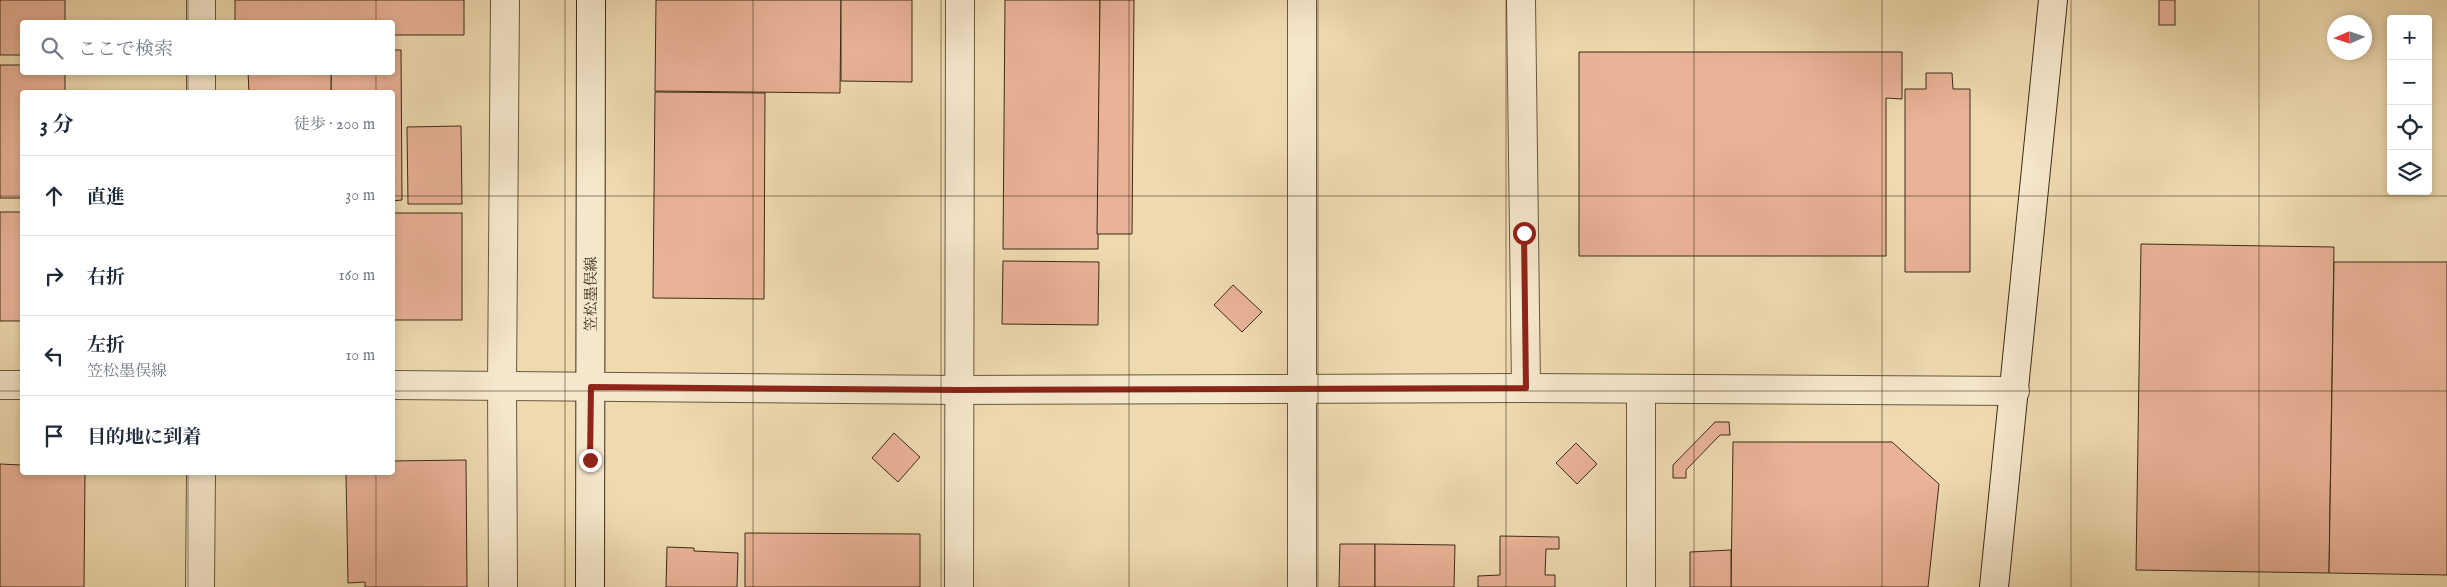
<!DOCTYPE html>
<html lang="ja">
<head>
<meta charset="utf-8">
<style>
  body { margin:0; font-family:"IM FELL English","Noto Serif JP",serif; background:#f6f6f7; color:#1f2937 }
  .controls { position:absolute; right:15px; top:15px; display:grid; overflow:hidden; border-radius:5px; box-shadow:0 2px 8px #0003 }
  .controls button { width:45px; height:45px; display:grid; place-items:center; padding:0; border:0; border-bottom:1px solid #e0e1e3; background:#fff; color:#1f2937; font:25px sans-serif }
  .compass { position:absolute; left:2327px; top:15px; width:45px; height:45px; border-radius:50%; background:#fff; box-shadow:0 2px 8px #0003; rotate:267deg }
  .stop { position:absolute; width:15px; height:15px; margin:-11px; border:4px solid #8f2418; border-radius:50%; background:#fff }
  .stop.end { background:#8f2418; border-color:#fff; box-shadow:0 1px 5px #0008 }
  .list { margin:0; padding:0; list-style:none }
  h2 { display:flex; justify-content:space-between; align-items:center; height:65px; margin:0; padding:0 20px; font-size:21px }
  h2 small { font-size:16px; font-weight:400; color:#747a83 }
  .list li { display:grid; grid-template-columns:32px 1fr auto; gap:15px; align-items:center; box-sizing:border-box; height:80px; padding:0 20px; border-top:1px solid #e0e1e3 }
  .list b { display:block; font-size:19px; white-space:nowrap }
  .list p { margin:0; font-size:16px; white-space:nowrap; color:#747a83 }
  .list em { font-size:16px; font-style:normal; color:#747a83 }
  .icon { flex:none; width:28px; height:28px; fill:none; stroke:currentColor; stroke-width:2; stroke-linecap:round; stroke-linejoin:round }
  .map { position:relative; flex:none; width:2447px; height:587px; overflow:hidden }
  .search { position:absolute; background:#fff; box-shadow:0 2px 8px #0003; left:20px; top:20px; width:375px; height:55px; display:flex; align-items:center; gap:12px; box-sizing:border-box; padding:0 18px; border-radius:5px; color:#747a83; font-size:19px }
  .panel { position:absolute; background:#fff; box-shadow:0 2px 8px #0003; left:20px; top:90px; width:375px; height:385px; border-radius:5px }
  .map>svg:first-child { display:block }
  .building { fill:#eab397; stroke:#3b2c18 }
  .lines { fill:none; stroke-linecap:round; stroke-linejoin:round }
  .street-casing { stroke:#68583e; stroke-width:30 }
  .secondary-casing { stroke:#3b2c18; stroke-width:30 }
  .street { stroke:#f5e7cc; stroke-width:28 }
  .secondary { stroke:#f5e7cc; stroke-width:28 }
  .route { stroke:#8f2418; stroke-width:6 }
  .grid { fill:none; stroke:#3b2c18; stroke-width:1; stroke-opacity:0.55 }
  .labels { text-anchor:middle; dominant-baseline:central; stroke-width:4; stroke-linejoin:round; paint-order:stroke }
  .street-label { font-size:15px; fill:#3b2c18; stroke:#f5e7cc }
</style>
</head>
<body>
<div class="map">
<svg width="2447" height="587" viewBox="0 0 2447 587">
  <rect width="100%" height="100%" fill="#efdab0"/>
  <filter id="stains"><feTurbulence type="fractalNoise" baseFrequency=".004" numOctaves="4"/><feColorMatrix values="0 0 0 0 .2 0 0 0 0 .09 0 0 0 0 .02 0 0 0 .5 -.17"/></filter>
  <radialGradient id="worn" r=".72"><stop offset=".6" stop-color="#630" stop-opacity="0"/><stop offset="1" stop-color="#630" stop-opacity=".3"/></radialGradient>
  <!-- building -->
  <g class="building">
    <path d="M0 0H65V22H22V55H0Z"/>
    <path d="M235 0H464V35H392V22H235Z"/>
    <path d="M656 0H841L840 93 655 91Z"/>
    <path d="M841 0H912V82L841 81Z"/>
    <path d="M1005 0H1100L1098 249H1003Z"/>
    <path d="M1100 0H1134L1132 234H1097Z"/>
    <rect x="2159" y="0" width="16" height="25"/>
    <path d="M392 50H401L402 200 392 201V92H331V72H392Z"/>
    <path d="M1579 52H1902V99L1886 98V256H1579Z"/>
    <path d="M0 65H22V72H65V92H22V198H0Z"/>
    <path d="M248 72H331V92H249Z"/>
    <path d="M1926 73H1952L1953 89H1970V272H1905V89H1926Z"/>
    <path d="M655 92 765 93 764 299 653 298Z"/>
    <path d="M461 126 462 204H408L407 127Z"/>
    <rect x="0" y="212" width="22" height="109"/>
    <rect x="392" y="213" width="70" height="107"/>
    <path d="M2141 244 2334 247 2329 573 2136 570Z"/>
    <path d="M1003 261 1099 262 1098 325 1002 324Z"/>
    <path d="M2334 262H2447V575L2329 573Z"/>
    <path d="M1233 285 1262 312 1242 332 1214 305Z"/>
    <path d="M1715 422H1729L1730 435H1720L1686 470V478H1673V465Z"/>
    <path d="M894 433 920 457 898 482 872 458Z"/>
    <path d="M1733 442H1892L1939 484 1928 587H1731Z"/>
    <path d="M1576 443 1597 464 1577 484 1556 463Z"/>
    <path d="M466 460 467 587H365V582L348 583 346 472H392V461Z"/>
    <path d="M0 464 22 465V472H85L84 587H0Z"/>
    <path d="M745 533 920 534V587H745Z"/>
    <path d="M1500 536 1559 537V549H1546L1545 575H1555V587H1478V576L1500 575Z"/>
    <path d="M1340 544H1375V587H1339Z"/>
    <path d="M1375 544 1455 545 1454 587H1375Z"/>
    <path d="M667 547 694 548V551L738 553 737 587H666Z"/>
    <path d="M1731 550V587H1690V552Z"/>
  </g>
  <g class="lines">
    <defs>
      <g id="street">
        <path d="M201 0V22"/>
        <path d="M1302 0V587"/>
        <path d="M1521 0 1526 388"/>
        <path d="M201 72V92"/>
        <path d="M0 385H22"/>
        <path d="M392 385 960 390 1526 388 2015 391"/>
        <path d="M1641 389V587"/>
        <path d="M200 587 201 472"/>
        <path d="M503 587 502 385 505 0"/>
        <path d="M959 587 960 0"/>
      </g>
      <g id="secondary">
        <path d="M590 587 591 0"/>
        <path d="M1994 587 2053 0"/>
      </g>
    </defs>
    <!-- street casing -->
    <use href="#street" class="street-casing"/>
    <!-- secondary casing -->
    <use href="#secondary" class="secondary-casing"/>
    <!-- street -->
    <use href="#street" class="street"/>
    <!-- secondary -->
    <use href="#secondary" class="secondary"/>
  </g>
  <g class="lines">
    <!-- route -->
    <path class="route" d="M590 460 591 387 960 390 1526 388 1524 233"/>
  </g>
  <!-- grid -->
  <path class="grid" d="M188 0V22M376 0V22M565 0V587M753 0V587M941 0V587M1129 0V587M1318 0V587M1506 0V587M1694 0V587M1882 0V587M2071 0V587M2259 0V587M188 72V92M376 72V92M0 196H22M392 196H2447M0 391H22M392 391H2447M188 472V587M376 472V587"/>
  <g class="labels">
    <!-- street labels -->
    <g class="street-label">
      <text transform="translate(591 294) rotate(-90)">笠松墨俣線</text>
    </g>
  </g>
  <rect width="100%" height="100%" filter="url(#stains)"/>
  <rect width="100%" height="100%" fill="url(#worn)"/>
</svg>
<div class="controls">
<button>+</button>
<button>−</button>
<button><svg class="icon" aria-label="locate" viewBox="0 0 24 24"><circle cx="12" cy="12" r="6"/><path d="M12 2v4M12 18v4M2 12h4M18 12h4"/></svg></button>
<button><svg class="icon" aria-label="layers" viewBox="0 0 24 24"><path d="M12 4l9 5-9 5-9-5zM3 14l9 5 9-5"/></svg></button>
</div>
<svg class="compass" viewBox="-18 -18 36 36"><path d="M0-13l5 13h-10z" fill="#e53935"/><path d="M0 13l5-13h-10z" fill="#747a83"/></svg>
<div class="stop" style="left:1524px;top:233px"></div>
<div class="stop end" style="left:590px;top:460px"></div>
<div class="search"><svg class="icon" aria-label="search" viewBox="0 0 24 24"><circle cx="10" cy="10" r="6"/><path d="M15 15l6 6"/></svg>ここで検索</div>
<section class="panel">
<h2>3 分<small>徒歩 · 200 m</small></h2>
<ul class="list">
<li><svg class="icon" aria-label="ahead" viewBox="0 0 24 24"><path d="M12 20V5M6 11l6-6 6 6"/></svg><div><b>直進</b></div><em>30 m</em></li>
<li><svg class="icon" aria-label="right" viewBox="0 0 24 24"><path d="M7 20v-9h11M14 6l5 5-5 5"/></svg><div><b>右折</b></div><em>160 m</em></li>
<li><svg class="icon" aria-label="left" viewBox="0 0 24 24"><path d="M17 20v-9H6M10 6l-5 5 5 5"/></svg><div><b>左折</b><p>笠松墨俣線</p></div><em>10 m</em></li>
<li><svg class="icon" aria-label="arrive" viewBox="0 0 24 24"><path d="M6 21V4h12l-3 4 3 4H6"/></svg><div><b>目的地に到着</b></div></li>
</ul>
</section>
</div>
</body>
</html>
